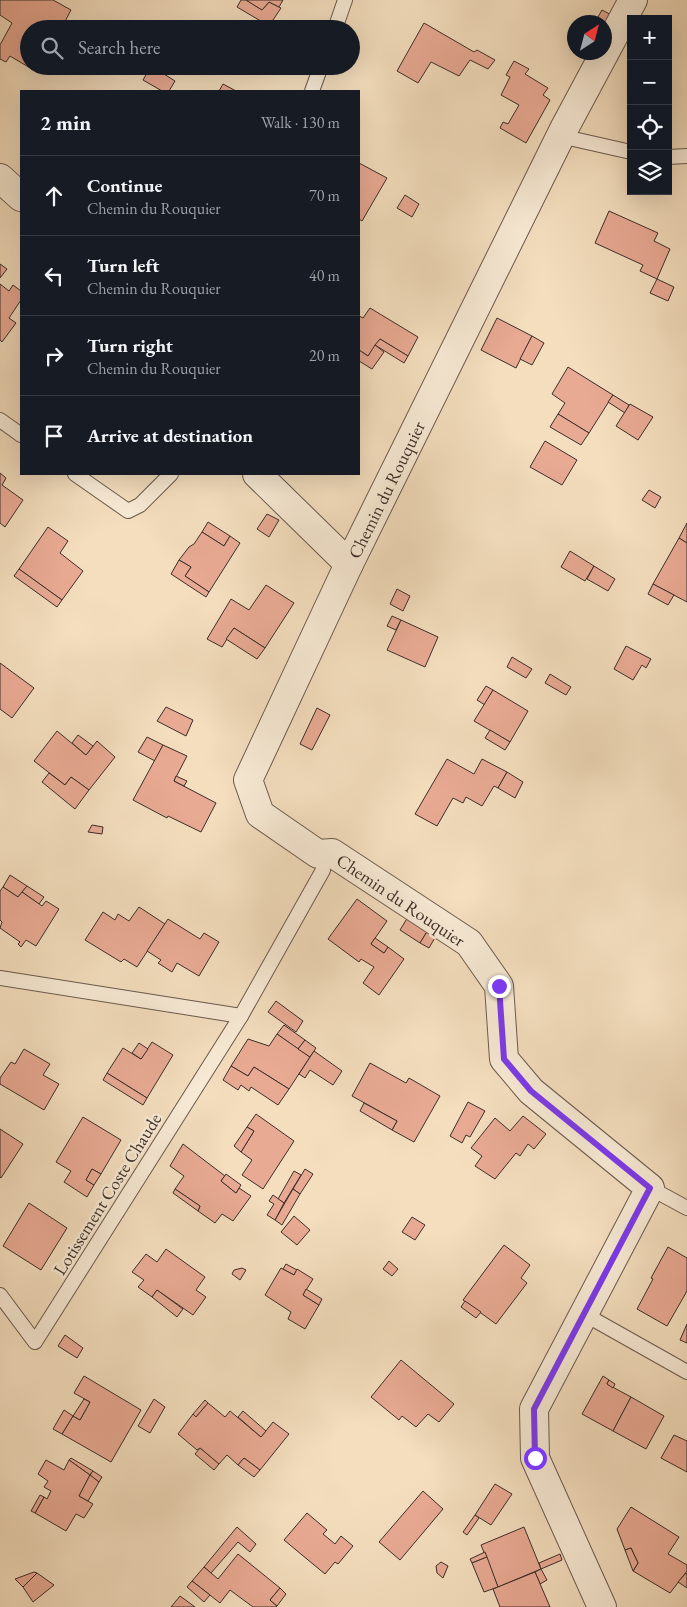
<!DOCTYPE html>
<html lang="en">
<head>
<meta charset="utf-8">
<style>
  body { margin:0; font-family:"EB Garamond",serif; background:#20242c; color:#f1f3f6 }
  .controls { position:absolute; right:15px; top:15px; display:grid; overflow:hidden; border-radius:0px; box-shadow:0 5px 20px #0002 }
  .controls button { width:45px; height:45px; display:grid; place-items:center; padding:0; border:0; border-bottom:1px solid #363941; background:#171b24; color:#f1f3f6; font:25px sans-serif }
  .compass { position:absolute; left:567px; top:15px; width:45px; height:45px; border-radius:50%; background:#171b24; box-shadow:0 5px 20px #0002; rotate:36deg }
  .stop { position:absolute; width:15px; height:15px; margin:-11px; border:4px solid #7c3aed; border-radius:50%; background:#fff }
  .stop.end { background:#7c3aed; border-color:#fff; box-shadow:0 1px 5px #0008 }
  .list { margin:0; padding:0; list-style:none }
  h2 { display:flex; justify-content:space-between; align-items:center; height:65px; margin:0; padding:0 20px; font-size:21px }
  h2 small { font-size:16px; font-weight:400; color:#9ea1a6 }
  .list li { display:grid; grid-template-columns:32px 1fr auto; gap:15px; align-items:center; box-sizing:border-box; height:80px; padding:0 20px; border-top:1px solid #363941 }
  .list b { display:block; font-size:19px; white-space:nowrap }
  .list p { margin:0; font-size:16px; white-space:nowrap; color:#9ea1a6 }
  .list em { font-size:16px; font-style:normal; color:#9ea1a6 }
  .icon { flex:none; width:28px; height:28px; fill:none; stroke:currentColor; stroke-width:2; stroke-linecap:round; stroke-linejoin:round }
  .map { position:relative; flex:none; width:687px; height:1607px; overflow:hidden }
  .search { position:absolute; background:#171b24; box-shadow:0 5px 20px #0002; left:20px; top:20px; width:340px; height:55px; display:flex; align-items:center; gap:12px; box-sizing:border-box; padding:0 18px; border-radius:28px; color:#9ea1a6; font-size:19px }
  .panel { position:absolute; background:#171b24; box-shadow:0 5px 20px #0002; left:20px; top:90px; width:340px; height:385px; border-radius:0px }
  .map>svg:first-child { display:block }
  .building { fill:#e9aa94; stroke:#3c2e29 }
  .lines { fill:none; stroke-linecap:round; stroke-linejoin:round }
  .lane-casing { stroke:#6a5a4e; stroke-width:16 }
  .street-casing { stroke:#6a5a4e; stroke-width:30 }
  .lane { stroke:#f8ead5; stroke-width:14 }
  .street { stroke:#f8ead5; stroke-width:28 }
  .route { stroke:#7c3aed; stroke-width:6 }
  .labels { text-anchor:middle; dominant-baseline:central; stroke-width:5; stroke-linejoin:round; paint-order:stroke }
  .street-label { font-size:18px; fill:#3c2e29; stroke:#f8ead5 }
</style>
</head>
<body>
<div class="map">
<svg width="687" height="1607" viewBox="0 0 687 1607">
  <rect width="100%" height="100%" fill="#f4debe"/>
  <filter id="stains"><feTurbulence type="fractalNoise" baseFrequency=".004" numOctaves="4"/><feColorMatrix values="0 0 0 0 .2 0 0 0 0 .09 0 0 0 0 .02 0 0 0 .5 -.17"/></filter>
  <radialGradient id="worn" r=".72"><stop offset=".6" stop-color="#630" stop-opacity="0"/><stop offset="1" stop-color="#630" stop-opacity=".3"/></radialGradient>
  <!-- building -->
  <g class="building">
    <path d="M0 0H53L71 10 61 29H29V66H40L37 72 10 56 6 62 0 59V45L12 23 0 15Z"/>
    <path d="M241 0H246L262 10 269 2 281 8 269 26 237 7Z"/>
    <path d="M246 0H283L279 7 269 2 262 10Z"/>
    <path d="M602 10 617 18 604 42V22H595Z"/>
    <path d="M424 23 474 52 477 50 495 60 488 69 470 60 459 76 431 62 418 83 397 71Z"/>
    <path d="M514 61 529 69 525 74 548 88 543 95 550 100 526 143 500 128 503 122 508 124 519 105 501 95 510 77 506 75Z"/>
    <path d="M151 66H169L164 74 175 81 169 91H162L143 80Z"/>
    <path d="M223 84 236 91H219Z"/>
    <path d="M359 163 387 178 362 221 359 219Z"/>
    <path d="M405 195 419 204 412 217 397 208Z"/>
    <path d="M609 211 658 233 654 241 670 249 657 279 640 271 643 265 595 243Z"/>
    <path d="M0 264 7 269 0 278Z"/>
    <path d="M657 279 674 287 668 301 650 293Z"/>
    <path d="M0 284 9 291 13 285 21 291V300L9 318 16 323 2 342 0 340Z"/>
    <path d="M370 308 418 337 408 356 380 339 368 356 359 350V316L363 318Z"/>
    <path d="M497 318 532 336 516 368 481 350Z"/>
    <path d="M532 336 544 343 532 365 520 359Z"/>
    <path d="M380 339 408 356 404 363 375 345Z"/>
    <path d="M375 345 384 352 372 369 359 361V350L368 356Z"/>
    <path d="M568 367 613 395 589 433 558 414 565 403 552 394Z"/>
    <path d="M613 395 629 405 625 413 608 402Z"/>
    <path d="M630 404 653 417 638 440 616 426Z"/>
    <path d="M558 414 589 433 581 445 550 427Z"/>
    <path d="M545 441 577 460 562 485 530 467Z"/>
    <path d="M0 473 6 478 2 485 23 500 5 527 0 523Z"/>
    <path d="M649 490 661 497 655 508 642 500Z"/>
    <path d="M267 514 279 520 269 537 257 529Z"/>
    <path d="M208 522 230 536 224 546 202 532Z"/>
    <path d="M687 523V543L679 538Z"/>
    <path d="M48 527 68 541 60 553 83 571 62 600 19 569Z"/>
    <path d="M202 532 224 546 230 536 240 543 209 592 185 576 191 567 179 560 189 547 194 544Z"/>
    <path d="M679 538 687 543V602L653 584Z"/>
    <path d="M570 551 594 566 585 581 561 567Z"/>
    <path d="M179 560 191 567 185 576 209 592 206 597 171 574Z"/>
    <path d="M594 566 615 579 608 591 587 579Z"/>
    <path d="M19 569 62 600 57 607 14 576Z"/>
    <path d="M653 584 674 595 668 605 648 594Z"/>
    <path d="M266 585 294 603 265 648 234 628 222 647 207 639 231 599 249 610Z"/>
    <path d="M397 589 410 596 403 611 390 604Z"/>
    <path d="M392 616 401 620 396 630 387 626Z"/>
    <path d="M401 620 438 637 425 667 387 650Z"/>
    <path d="M234 628 265 648 257 659 226 639Z"/>
    <path d="M626 646 651 659 646 668 642 665 633 680 614 669Z"/>
    <path d="M512 657 532 669 526 678 507 667Z"/>
    <path d="M0 663 34 688 12 718 0 709Z"/>
    <path d="M550 674 571 687 566 695 545 683Z"/>
    <path d="M486 686 493 690 485 705 477 700Z"/>
    <path d="M493 690 528 711 510 742 474 721Z"/>
    <path d="M166 707 193 720 186 736 157 721Z"/>
    <path d="M317 708 330 715 312 750 300 744Z"/>
    <path d="M490 730 510 742 505 750 485 738Z"/>
    <path d="M57 731 86 755 97 741 115 757 89 790 71 777 65 785 34 761Z"/>
    <path d="M78 735 93 746 86 755 72 743Z"/>
    <path d="M147 737 163 745 155 761 138 752Z"/>
    <path d="M163 745 187 756 174 781 216 803 201 832 168 816 167 818 133 800Z"/>
    <path d="M447 759 474 774 482 759 507 772 498 788 494 786 482 806 466 797 463 803 453 798 437 826 415 814Z"/>
    <path d="M507 772 523 782 515 798 498 788Z"/>
    <path d="M49 773 65 785 71 777 89 790 75 809 42 782Z"/>
    <path d="M176 776 187 781 184 786 174 781Z"/>
    <path d="M92 825 103 827 102 834 88 832Z"/>
    <path d="M10 875 27 886 18 897 3 887Z"/>
    <path d="M27 886 44 897 39 904 22 892Z"/>
    <path d="M3 887 18 897 22 892 42 906 46 901 59 909 36 946 26 940 21 947 18 944 20 942 0 928 2 922 0 920V891Z"/>
    <path d="M357 899 387 921 371 944 384 953 388 947 404 959 379 995 363 983 374 967 361 959 359 962 328 939Z"/>
    <path d="M139 907 165 924 137 967 124 959 121 962 85 940 103 912 115 920 118 914 129 921Z"/>
    <path d="M408 917 428 930 420 943 400 930Z"/>
    <path d="M168 919 200 939 204 933 219 942 199 976 177 963 172 972 158 963 161 960 147 951Z"/>
    <path d="M428 930 436 936 429 948 420 943Z"/>
    <path d="M375 938 388 947 384 953 371 944Z"/>
    <path d="M276 1001 303 1021 296 1032 268 1012Z"/>
    <path d="M284 1025 305 1040 298 1049 277 1034Z"/>
    <path d="M277 1034 310 1057 289 1089 254 1067 248 1076 231 1066 248 1039 269 1046Z"/>
    <path d="M305 1040 316 1048 310 1057 298 1049Z"/>
    <path d="M152 1042 173 1055 147 1098 107 1073 123 1048 141 1059Z"/>
    <path d="M139 1043 148 1049 141 1059 132 1053Z"/>
    <path d="M24 1049 50 1064 43 1075 59 1084 44 1110 0 1084V1078L11 1062 15 1064Z"/>
    <path d="M314 1051 342 1071 333 1085 310 1070 305 1078 299 1074Z"/>
    <path d="M370 1063 406 1083 409 1078 440 1096 414 1142 392 1130 397 1121 352 1096Z"/>
    <path d="M231 1066 248 1076 254 1067 289 1089 278 1105 251 1087 249 1091 241 1085 238 1090 223 1080Z"/>
    <path d="M107 1073 147 1098 143 1105 103 1080Z"/>
    <path d="M468 1102 485 1111 470 1137 466 1135 462 1143 450 1136Z"/>
    <path d="M364 1103 397 1121 392 1130 360 1111Z"/>
    <path d="M256 1114 294 1141 263 1189 242 1175 252 1160 241 1152 254 1131 247 1127Z"/>
    <path d="M523 1116 546 1134 534 1149 528 1144 520 1156 516 1153 495 1179 475 1166 482 1156 471 1148 495 1118 510 1131Z"/>
    <path d="M83 1117 121 1140 101 1174 92 1169 86 1180 94 1185 87 1197 64 1182 71 1171 56 1162Z"/>
    <path d="M247 1127 254 1131 241 1152 234 1146Z"/>
    <path d="M0 1129 23 1144 1 1178 0 1177Z"/>
    <path d="M183 1144 225 1176 221 1181 236 1193 239 1188 251 1196 233 1221 222 1214 215 1223 198 1211 200 1206 175 1189 184 1176 170 1166Z"/>
    <path d="M92 1169 101 1174 94 1185 86 1180Z"/>
    <path d="M305 1169 313 1174 300 1194 293 1189Z"/>
    <path d="M294 1171 301 1175 284 1203 278 1199Z"/>
    <path d="M226 1174 241 1185 236 1193 221 1181Z"/>
    <path d="M175 1189 200 1206 198 1211 173 1193Z"/>
    <path d="M293 1189 300 1194 282 1225 275 1220Z"/>
    <path d="M273 1195 284 1203 275 1220 267 1215 274 1204 269 1201Z"/>
    <path d="M29 1203 67 1228 41 1270 3 1246Z"/>
    <path d="M294 1216 310 1230 297 1245 281 1232Z"/>
    <path d="M412 1217 425 1225 415 1240 402 1232Z"/>
    <path d="M504 1245 530 1265 521 1278 527 1283 496 1324 463 1300Z"/>
    <path d="M668 1247 687 1258V1291L667 1326 637 1309 653 1279 651 1278Z"/>
    <path d="M166 1249 205 1277 196 1290 206 1297 193 1315 157 1290 152 1297 138 1287 144 1280 132 1272 146 1254 157 1262Z"/>
    <path d="M389 1261 398 1269 392 1276 383 1269Z"/>
    <path d="M286 1264 297 1270 294 1275 283 1269Z"/>
    <path d="M242 1268 246 1270 240 1280 232 1274 234 1270Z"/>
    <path d="M281 1268 294 1275 297 1269 313 1279 303 1295 319 1305 305 1329 288 1319 291 1312 265 1295Z"/>
    <path d="M306 1289 322 1299 319 1305 303 1295Z"/>
    <path d="M157 1290 183 1309 177 1317 152 1297Z"/>
    <path d="M465 1301 481 1312 476 1318 461 1307Z"/>
    <path d="M687 1324V1343L680 1340Z"/>
    <path d="M65 1335 83 1348 77 1358 58 1346Z"/>
    <path d="M401 1360 454 1404 439 1422 428 1414 416 1427 402 1416 399 1420 371 1397Z"/>
    <path d="M84 1376 141 1410 111 1462 62 1434 73 1416 80 1420 90 1402 74 1393Z"/>
    <path d="M603 1376 609 1380 607 1384 631 1397 613 1431 582 1414Z"/>
    <path d="M609 1380 615 1384 613 1388 607 1384Z"/>
    <path d="M631 1397 664 1416 646 1449 613 1431Z"/>
    <path d="M84 1399 90 1402 80 1420 73 1416Z"/>
    <path d="M154 1399 165 1407 150 1433 138 1426Z"/>
    <path d="M205 1400 208 1403 196 1417 193 1414Z"/>
    <path d="M208 1403 225 1417 230 1411 261 1437 273 1422 289 1434 260 1470 244 1458 238 1465 227 1455 219 1464 200 1448 197 1450 178 1434 193 1414 196 1417Z"/>
    <path d="M64 1410 73 1416 62 1434 53 1429Z"/>
    <path d="M243 1411 266 1431 261 1437 238 1417Z"/>
    <path d="M674 1435 687 1441V1472L661 1458Z"/>
    <path d="M200 1448 219 1464 214 1470 195 1454Z"/>
    <path d="M71 1458 93 1471 90 1475 69 1460Z"/>
    <path d="M244 1458 260 1470 254 1477 238 1465Z"/>
    <path d="M46 1460 64 1470 69 1460 90 1475 79 1496 93 1504 84 1518 76 1514 66 1531 35 1513 44 1497 47 1499 51 1491 44 1487 48 1481 38 1474Z"/>
    <path d="M93 1471 102 1477 99 1482 90 1475Z"/>
    <path d="M90 1475 99 1482 88 1501 79 1496Z"/>
    <path d="M495 1484 512 1494 491 1525 475 1515Z"/>
    <path d="M423 1491 443 1509 400 1560 379 1542Z"/>
    <path d="M40 1495 44 1497 35 1513 31 1511Z"/>
    <path d="M631 1507 679 1537 668 1554 687 1565V1571L670 1593 633 1571 638 1563 631 1548 625 1550 617 1529Z"/>
    <path d="M307 1513 327 1530 323 1534 335 1544 341 1536 353 1546 338 1564 335 1562 325 1574 284 1540Z"/>
    <path d="M475 1515 479 1518 467 1535 463 1532Z"/>
    <path d="M237 1527 256 1544 250 1552 238 1542 211 1573 204 1567Z"/>
    <path d="M524 1527 541 1569 498 1587 481 1545Z"/>
    <path d="M631 1548 638 1563 633 1571 625 1550Z"/>
    <path d="M485 1552 487 1557 472 1563 470 1559Z"/>
    <path d="M238 1554 280 1588 270 1600 277 1606 276 1607H253L230 1590 220 1603 192 1581 204 1567 218 1579Z"/>
    <path d="M560 1554 562 1560 541 1569 539 1563Z"/>
    <path d="M487 1557 498 1587 484 1592 472 1563Z"/>
    <path d="M441 1562 448 1566 443 1578 437 1573 436 1566Z"/>
    <path d="M541 1569 547 1580 540 1584 535 1572Z"/>
    <path d="M34 1572 37 1573 23 1587 15 1579Z"/>
    <path d="M535 1572 550 1607H500L493 1589Z"/>
    <path d="M37 1573 54 1585 33 1602 23 1587Z"/>
    <path d="M686 1573 687 1574V1588L678 1582Z"/>
    <path d="M192 1581 210 1595 204 1602 187 1587Z"/>
    <path d="M280 1588 286 1594 277 1606 270 1600Z"/>
    <path d="M180 1596 195 1607H171Z"/>
  </g>
  <g class="lines">
    <defs>
      <g id="lane">
        <path d="M335 29 345 0"/>
        <path d="M312 91 321 66"/>
        <path d="M560 136 631 152"/>
        <path d="M668 157 687 156"/>
        <path d="M0 420 21 435"/>
        <path d="M75 474 128 511 140 505 171 474"/>
        <path d="M0 978 241 1016"/>
        <path d="M650 1188 687 1208"/>
        <path d="M0 1295 35 1342 241 1016 323 870"/>
        <path d="M584 1314 687 1372"/>
      </g>
      <g id="street">
        <path d="M0 178 21 197"/>
        <path d="M257 474 349 564"/>
        <path id="s1" d="M602 1607 535 1458 534 1409 650 1188 531 1091 504 1059 499 986 469 943 332 853 318 854 260 814 248 780 349 564 565 127 633 0"/>
      </g>
    </defs>
    <!-- lane casing -->
    <use href="#lane" class="lane-casing"/>
    <!-- street casing -->
    <use href="#street" class="street-casing"/>
    <!-- lane -->
    <use href="#lane" class="lane"/>
    <!-- street -->
    <use href="#street" class="street"/>
  </g>
  <g class="lines">
    <!-- route -->
    <path class="route" d="M499 986 504 1059 531 1091 650 1188 534 1409 535 1458"/>
  </g>
  <g class="labels">
    <!-- street labels -->
    <g class="street-label">
      <text stroke="none"><textPath href="#s1" startOffset="1389">Chemin du Rouquier</textPath></text>
      <text transform="translate(401 900) rotate(34)">Chemin du Rouquier</text>
      <text transform="translate(107 1194) rotate(-58)">Lotissement Coste Chaude</text>
    </g>
  </g>
  <rect width="100%" height="100%" filter="url(#stains)"/>
  <rect width="100%" height="100%" fill="url(#worn)"/>
</svg>
<div class="controls">
<button>+</button>
<button>−</button>
<button><svg class="icon" aria-label="locate" viewBox="0 0 24 24"><circle cx="12" cy="12" r="6"/><path d="M12 2v4M12 18v4M2 12h4M18 12h4"/></svg></button>
<button><svg class="icon" aria-label="layers" viewBox="0 0 24 24"><path d="M12 4l9 5-9 5-9-5zM3 14l9 5 9-5"/></svg></button>
</div>
<svg class="compass" viewBox="-18 -18 36 36"><path d="M0-13l5 13h-10z" fill="#e53935"/><path d="M0 13l5-13h-10z" fill="#9ea1a6"/></svg>
<div class="stop" style="left:535px;top:1458px"></div>
<div class="stop end" style="left:499px;top:986px"></div>
<div class="search"><svg class="icon" aria-label="search" viewBox="0 0 24 24"><circle cx="10" cy="10" r="6"/><path d="M15 15l6 6"/></svg>Search here</div>
<section class="panel">
<h2>2 min<small>Walk · 130 m</small></h2>
<ul class="list">
<li><svg class="icon" aria-label="ahead" viewBox="0 0 24 24"><path d="M12 20V5M6 11l6-6 6 6"/></svg><div><b>Continue</b><p>Chemin du Rouquier</p></div><em>70 m</em></li>
<li><svg class="icon" aria-label="left" viewBox="0 0 24 24"><path d="M17 20v-9H6M10 6l-5 5 5 5"/></svg><div><b>Turn left</b><p>Chemin du Rouquier</p></div><em>40 m</em></li>
<li><svg class="icon" aria-label="right" viewBox="0 0 24 24"><path d="M7 20v-9h11M14 6l5 5-5 5"/></svg><div><b>Turn right</b><p>Chemin du Rouquier</p></div><em>20 m</em></li>
<li><svg class="icon" aria-label="arrive" viewBox="0 0 24 24"><path d="M6 21V4h12l-3 4 3 4H6"/></svg><div><b>Arrive at destination</b></div></li>
</ul>
</section>
</div>
</body>
</html>
